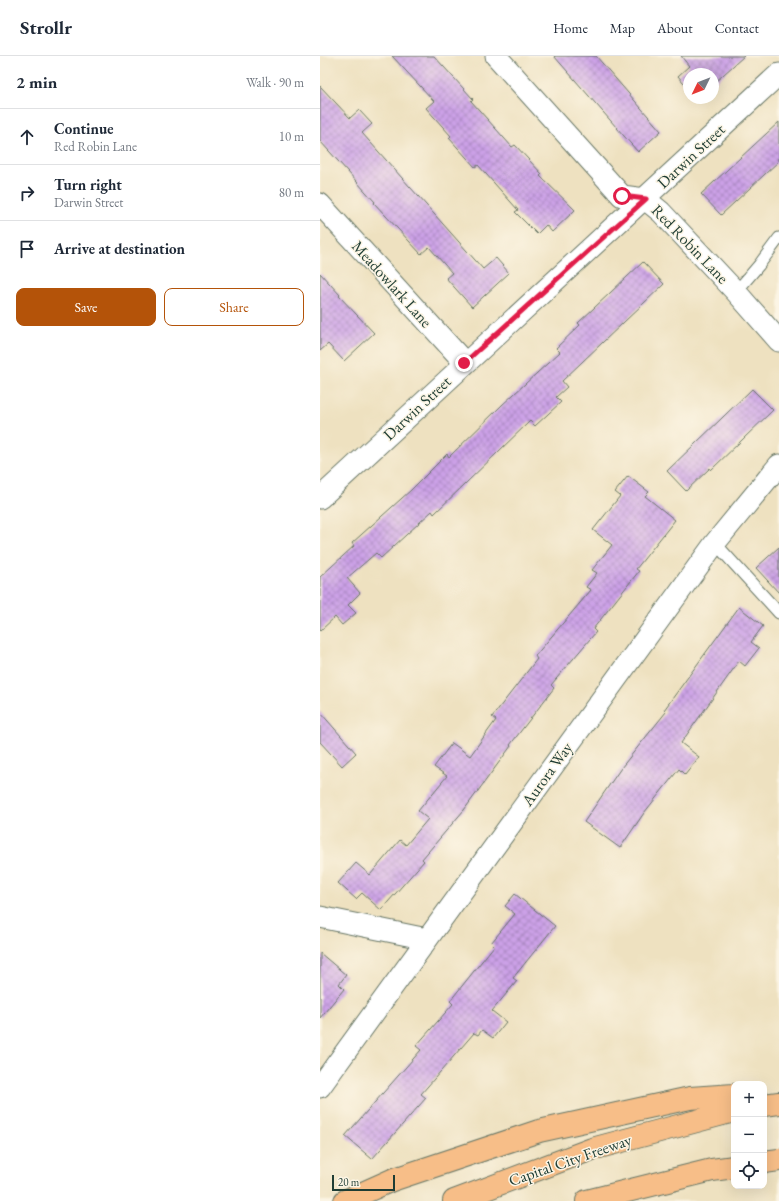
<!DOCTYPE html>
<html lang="en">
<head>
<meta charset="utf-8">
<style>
  body { margin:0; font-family:"EB Garamond",serif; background:#f6f6f7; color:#1f2937 }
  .controls { position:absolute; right:12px; bottom:12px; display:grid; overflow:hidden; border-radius:8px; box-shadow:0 4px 16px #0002 }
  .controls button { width:36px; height:36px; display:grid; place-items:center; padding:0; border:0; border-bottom:1px solid #e0e1e3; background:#fff; color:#1f2937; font:20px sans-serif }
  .compass { position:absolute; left:363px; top:12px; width:36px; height:36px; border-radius:50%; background:#fff; box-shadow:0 4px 16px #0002; rotate:227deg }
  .scale { position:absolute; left:12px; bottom:10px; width:63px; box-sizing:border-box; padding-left:4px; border:2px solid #1f3d34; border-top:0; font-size:11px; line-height:14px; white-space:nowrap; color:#1f3d34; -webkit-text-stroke:3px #fcf5e5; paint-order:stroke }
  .stop { position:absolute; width:12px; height:12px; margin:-9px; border:3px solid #e11d48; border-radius:50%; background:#fff }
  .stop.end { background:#e11d48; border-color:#fff; box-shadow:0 1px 4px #0008 }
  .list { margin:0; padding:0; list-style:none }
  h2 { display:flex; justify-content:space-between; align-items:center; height:52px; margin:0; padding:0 16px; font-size:17px }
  h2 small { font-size:13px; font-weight:400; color:#747a83 }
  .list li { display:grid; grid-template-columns:26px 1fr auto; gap:12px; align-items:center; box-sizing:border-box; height:56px; padding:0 16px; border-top:1px solid #e0e1e3 }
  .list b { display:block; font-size:15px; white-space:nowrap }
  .list p { margin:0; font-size:13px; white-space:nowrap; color:#747a83 }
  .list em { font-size:13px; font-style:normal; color:#747a83 }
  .actions { display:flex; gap:8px; padding:12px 16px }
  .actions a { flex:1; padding:9px 0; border:1px solid #b45309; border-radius:8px; text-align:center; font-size:14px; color:#b45309 }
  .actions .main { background:#b45309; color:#fff }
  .icon { flex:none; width:22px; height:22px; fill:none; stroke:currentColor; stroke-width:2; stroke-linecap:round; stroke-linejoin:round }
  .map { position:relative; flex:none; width:459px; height:1145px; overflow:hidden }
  header { display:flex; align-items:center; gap:24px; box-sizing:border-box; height:56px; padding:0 20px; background:#fff; border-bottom:1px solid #e0e1e3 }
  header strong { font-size:19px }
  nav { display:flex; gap:22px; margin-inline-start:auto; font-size:14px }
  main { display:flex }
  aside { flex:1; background:#fff }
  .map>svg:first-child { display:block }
  .building { fill:url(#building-cross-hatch) }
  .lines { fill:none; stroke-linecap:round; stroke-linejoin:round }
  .service-casing { stroke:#677665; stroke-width:13 }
  .minor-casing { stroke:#677665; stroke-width:23 }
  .motorway-casing { stroke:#677665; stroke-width:24 }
  .service { stroke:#fff; stroke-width:11 }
  .minor { stroke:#fff; stroke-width:21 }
  .motorway { stroke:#f7be88; stroke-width:22 }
  .route { stroke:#e11d48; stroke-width:5 }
  .labels { text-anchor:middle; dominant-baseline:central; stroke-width:3; stroke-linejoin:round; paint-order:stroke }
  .street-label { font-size:16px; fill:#1f3d34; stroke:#fcf5e5 }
</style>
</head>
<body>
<header>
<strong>Strollr</strong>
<nav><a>Home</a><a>Map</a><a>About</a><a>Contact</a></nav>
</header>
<main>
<aside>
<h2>2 min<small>Walk · 90 m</small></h2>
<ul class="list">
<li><svg class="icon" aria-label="ahead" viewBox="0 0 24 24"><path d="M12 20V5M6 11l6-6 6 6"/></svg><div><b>Continue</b><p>Red Robin Lane</p></div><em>10 m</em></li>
<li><svg class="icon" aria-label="right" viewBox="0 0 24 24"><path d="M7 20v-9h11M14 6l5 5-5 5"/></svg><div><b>Turn right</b><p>Darwin Street</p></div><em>80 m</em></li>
<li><svg class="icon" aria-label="arrive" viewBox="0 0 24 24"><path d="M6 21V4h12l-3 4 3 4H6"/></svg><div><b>Arrive at destination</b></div></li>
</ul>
<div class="actions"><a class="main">Save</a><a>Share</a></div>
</aside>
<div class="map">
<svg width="459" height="1145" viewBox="0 0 459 1145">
  <defs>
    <pattern id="building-cross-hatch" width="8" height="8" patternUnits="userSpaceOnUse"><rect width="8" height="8" fill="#cca1e7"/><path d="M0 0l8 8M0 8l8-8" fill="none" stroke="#a584bc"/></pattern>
  </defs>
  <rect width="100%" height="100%" fill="#fcf5e5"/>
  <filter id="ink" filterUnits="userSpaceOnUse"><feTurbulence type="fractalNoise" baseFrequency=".025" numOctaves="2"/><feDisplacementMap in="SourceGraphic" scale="8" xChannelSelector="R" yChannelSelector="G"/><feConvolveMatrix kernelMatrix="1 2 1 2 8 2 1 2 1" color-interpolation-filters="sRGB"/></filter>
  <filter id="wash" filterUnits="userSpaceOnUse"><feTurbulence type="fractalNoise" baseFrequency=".012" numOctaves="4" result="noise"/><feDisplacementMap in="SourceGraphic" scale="16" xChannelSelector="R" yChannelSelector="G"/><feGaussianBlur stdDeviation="0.9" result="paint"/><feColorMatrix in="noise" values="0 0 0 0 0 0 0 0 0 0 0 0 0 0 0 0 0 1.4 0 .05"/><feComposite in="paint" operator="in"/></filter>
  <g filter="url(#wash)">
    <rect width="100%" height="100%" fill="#eee1c0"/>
    <g id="blocks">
      <!-- building -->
      <g class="building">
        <path d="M72 0H114L153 43 151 45 192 91 195 89 222 118 220 120 255 154 232 176 226 169 217 178 195 156 198 154 158 109 155 111 129 82 131 80 106 52 114 45Z"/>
        <path d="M234 0H276L341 75 318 96Z"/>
        <path d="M361 0H424L393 28V18H369V33L358 20 369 10Z"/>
        <path d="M0 30 30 62 39 54 52 68 42 77 163 213 176 202 189 217 152 251 126 222 132 217 109 191 101 198 54 147 55 146 0 85Z"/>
        <path d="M459 66V105L401 159 381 138Z"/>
        <path d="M323 206 344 228 242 325 247 331 236 341 241 346 215 370 210 365 114 458 112 455 61 502 56 497 27 522 40 537 28 549 36 557 22 569 15 561 0 575V521L34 490 32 487 91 434 127 398 129 401 182 349 240 296 236 292 260 269 258 267Z"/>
        <path d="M0 217 20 239 19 240 54 277 24 305 8 288 0 295Z"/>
        <path d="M432 333 453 354 391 414 390 412 366 435 347 415Z"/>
        <path d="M308 420 329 436 325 440 355 464 316 513 319 515 273 573 276 576 231 629 234 632 190 689 191 690 144 754 102 803 104 805 61 854 42 837 36 843 18 827 36 807 50 819 80 784 86 789 108 763 98 755 127 720 114 711 132 687 150 700 176 664 172 661 217 603 215 600 271 534 266 531 277 517 272 514 292 489 273 474 300 440 295 436Z"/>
        <path d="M459 491V537L436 512Z"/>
        <path d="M419 551 443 570 431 586 439 592 425 610 419 605 361 687 379 701 365 719 359 713 324 757 300 792 264 766 301 712 346 656 344 654Z"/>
        <path d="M0 656 36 697 22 710 0 686Z"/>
        <path d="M195 838 235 870 193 922 197 925 172 955 186 966 173 982 162 974 158 979 154 977 101 1038 106 1042 52 1103 25 1080 101 994 96 990 133 948 130 945 174 890 171 887 195 858 185 850Z"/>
        <path d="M0 897 26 919 19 928 24 933 0 962Z"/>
      </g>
    </g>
  </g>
  <g filter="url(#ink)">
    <use href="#blocks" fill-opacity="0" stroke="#677665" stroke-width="1"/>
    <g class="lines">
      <defs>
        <g id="service">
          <path d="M416 236 439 209 459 182"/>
          <path d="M395 487 459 557"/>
        </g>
        <g id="minor">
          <path d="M176 0 302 140 325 143 341 156 416 236 459 285"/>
          <path d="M0 148 145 307"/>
          <path d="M0 442C152 300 307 160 459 18"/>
          <path d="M0 861 107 883"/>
          <path d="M0 1031 395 487 459 409"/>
        </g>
        <g id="motorway">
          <path d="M444 1049 459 1047"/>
          <path d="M444 1106 459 1104"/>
          <path d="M25 1145 72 1124 219 1075 370 1042 414 1039"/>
          <path d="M134 1145 272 1093 414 1055"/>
          <path d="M267 1145 392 1114 414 1111"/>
        </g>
      </defs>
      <!-- service casing -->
      <use href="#service" class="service-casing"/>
      <!-- minor casing -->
      <use href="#minor" class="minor-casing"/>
      <!-- motorway casing -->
      <use href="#motorway" class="motorway-casing"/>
      <!-- service -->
      <use href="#service" class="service"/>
      <!-- minor -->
      <use href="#minor" class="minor"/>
      <!-- motorway -->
      <use href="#motorway" class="motorway"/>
    </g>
  </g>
  <g class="lines" filter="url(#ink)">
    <!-- route -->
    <path class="route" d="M144 307 326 143 302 140"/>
  </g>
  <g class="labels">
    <!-- street labels -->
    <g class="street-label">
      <text transform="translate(371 100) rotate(-43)">Darwin Street</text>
      <text transform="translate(370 188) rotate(46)">Red Robin Lane</text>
      <text transform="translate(72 228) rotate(48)">Meadowlark Lane</text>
      <text transform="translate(97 352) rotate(-43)">Darwin Street</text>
      <text transform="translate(227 718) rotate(-54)">Aurora Way</text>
      <text transform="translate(250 1104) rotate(-19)">Capital City Freeway</text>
    </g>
  </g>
</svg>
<div class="controls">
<button>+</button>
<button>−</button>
<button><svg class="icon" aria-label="locate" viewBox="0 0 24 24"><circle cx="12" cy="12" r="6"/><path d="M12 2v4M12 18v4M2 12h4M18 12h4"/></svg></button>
</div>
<svg class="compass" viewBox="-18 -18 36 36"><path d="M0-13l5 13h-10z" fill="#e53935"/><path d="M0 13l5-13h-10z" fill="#747a83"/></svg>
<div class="scale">20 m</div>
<div class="stop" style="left:302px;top:140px"></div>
<div class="stop end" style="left:144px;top:307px"></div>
</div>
</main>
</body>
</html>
